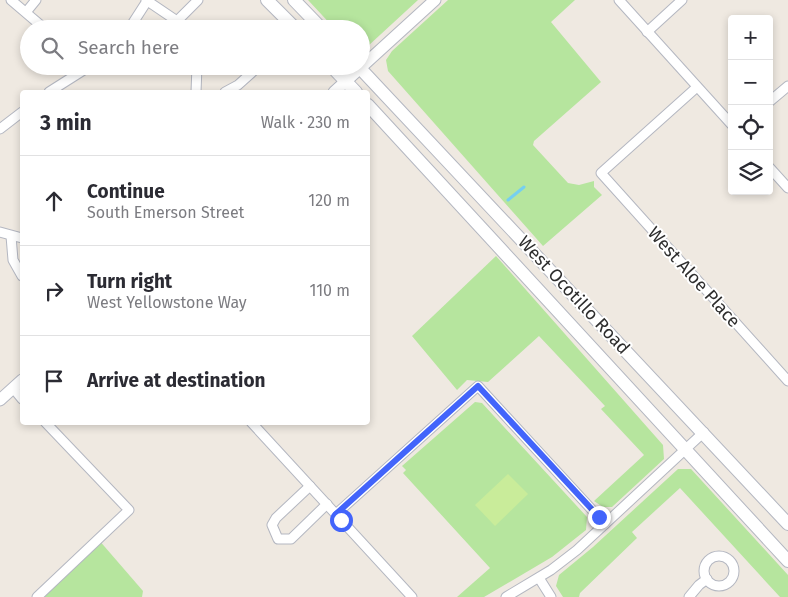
<!DOCTYPE html>
<html lang="en">
<head>
<meta charset="utf-8">
<style>
  body { margin:0; font-family:"Fira Sans",sans-serif; background:#f7f7f7; color:#2b2b33 }
  .controls { position:absolute; right:15px; top:15px; display:grid; overflow:hidden; border-radius:5px; box-shadow:0 2px 8px #0003 }
  .controls button { width:45px; height:45px; display:grid; place-items:center; padding:0; border:0; border-bottom:1px solid #e1e1e2; background:#fff; color:#2b2b33; font:25px sans-serif }
  .stop { position:absolute; width:15px; height:15px; margin:-11px; border:4px solid #4264fb; border-radius:50%; background:#fff }
  .stop.end { background:#4264fb; border-color:#fff; box-shadow:0 1px 5px #0008 }
  .list { margin:0; padding:0; list-style:none }
  h2 { display:flex; justify-content:space-between; align-items:center; height:65px; margin:0; padding:0 20px; font-size:21px }
  h2 small { font-size:16px; font-weight:400; color:#7c7c81 }
  .list li { display:grid; grid-template-columns:32px 1fr auto; gap:15px; align-items:center; box-sizing:border-box; height:90px; padding:0 20px; border-top:1px solid #e1e1e2 }
  .list b { display:block; font-size:19px; white-space:nowrap }
  .list p { margin:0; font-size:16px; white-space:nowrap; color:#7c7c81 }
  .list em { font-size:16px; font-style:normal; color:#7c7c81 }
  .icon { flex:none; width:28px; height:28px; fill:none; stroke:currentColor; stroke-width:2; stroke-linecap:round; stroke-linejoin:round }
  .map { position:relative; flex:none; width:788px; height:597px; overflow:hidden }
  .search { position:absolute; background:#fff; box-shadow:0 2px 8px #0003; left:20px; top:20px; width:350px; height:55px; display:flex; align-items:center; gap:12px; box-sizing:border-box; padding:0 18px; border-radius:28px; color:#7c7c81; font-size:19px }
  .panel { position:absolute; background:#fff; box-shadow:0 2px 8px #0003; left:20px; top:90px; width:350px; height:335px; border-radius:5px }
  .map>svg:first-child { display:block }
  .green { fill:#b6e59e }
  .pitch { fill:#c9ec9a }
  .lines { fill:none; stroke-linecap:round; stroke-linejoin:round }
  .stream { stroke:#75cff0; stroke-width:3 }
  .minor-casing { stroke:#b4b7c1; stroke-width:11 }
  .tertiary-casing { stroke:#b4b7c1; stroke-width:13 }
  .secondary-casing { stroke:#b4b7c1; stroke-width:14 }
  .minor { stroke:#fff; stroke-width:9 }
  .tertiary { stroke:#fff; stroke-width:11 }
  .secondary { stroke:#fff; stroke-width:12 }
  .route { stroke:#4264fb; stroke-width:6 }
  .labels { text-anchor:middle; dominant-baseline:central; stroke-width:4; stroke-linejoin:round; paint-order:stroke }
  .street-label { font-size:18px; fill:#2e2e2e; stroke:#fff }
</style>
</head>
<body>
<div class="map">
<svg width="788" height="597" viewBox="0 0 788 597">
  <rect width="100%" height="100%" fill="#efe9e1"/>
  <!-- green -->
  <g class="green">
    <path d="M308 0H418L368 46H361V29H335Z"/>
    <path d="M448 0H575L551 22 601 82 534 141 533 145 568 183 579 185 594 181V187L602 195 543 246 388 71 386 60 392 51Z"/>
    <path d="M496 256 663 445 664 459 612 507H603L594 501 644 455 601 409 605 406 539 336 488 382 467 380 457 390 412 336Z"/>
    <path d="M475 402 482 403 587 517 586 530 552 557 484 597H457L490 568 403 473 406 470 402 466Z"/>
    <path d="M678 469H691L788 575V597H780L680 488 632 532 637 538 580 593 579 597H563L556 586 559 575 593 547Z"/>
    <path d="M98 539 143 591 142 597H37Z"/>
  </g>
  <!-- pitch -->
  <path class="pitch" d="M508 474 528 494 495 526 475 505Z"/>
  <g class="lines">
    <!-- stream -->
    <path class="stream" d="M508 200 524 187"/>
    <defs>
      <g id="minor">
        <path d="M11 0 45 29"/>
        <path d="M146 0 177 21 182 29"/>
        <path d="M619 0 732 125"/>
        <path d="M27 11 36 0"/>
        <path d="M177 21 198 0"/>
        <path d="M129 29 147 1"/>
        <path d="M647 32 682 0"/>
        <path d="M697 87 601 173 788 381"/>
        <path d="M49 92 90 66"/>
        <path d="M196 92 197 66"/>
        <path d="M225 92 238 85 259 66"/>
        <path d="M769 102 788 86"/>
        <path d="M0 129 22 112"/>
        <path d="M769 167 788 188"/>
        <path d="M0 232 22 238"/>
        <path d="M11 236 13 260 22 276"/>
        <path d="M13 388 22 399"/>
        <path d="M251 422 412 597"/>
        <path d="M310 486 276 518 272 525 278 539H291L327 504"/>
        <path d="M336 514 478 386 605 524"/>
        <circle cx="719" cy="571" r="15"/>
        <path d="M539 578 551 597"/>
        <path d="M37 597 129 510 45 422"/>
        <path d="M506 597 551 570 577 550 704 432"/>
        <path d="M689 597 699 585 707 579"/>
      </g>
      <g id="tertiary">
        <path d="M334 92 435 0"/>
        <path d="M0 400 22 380"/>
      </g>
      <g id="secondary">
        <path d="M267 0 296 29"/>
        <path d="M294 0 322 29"/>
        <path d="M331 66 356 92"/>
        <path d="M358 66 788 524"/>
        <path d="M368 105 788 561"/>
      </g>
    </defs>
    <!-- minor casing -->
    <use href="#minor" class="minor-casing"/>
    <!-- tertiary casing -->
    <use href="#tertiary" class="tertiary-casing"/>
    <!-- secondary casing -->
    <use href="#secondary" class="secondary-casing"/>
    <!-- minor -->
    <use href="#minor" class="minor"/>
    <!-- tertiary -->
    <use href="#tertiary" class="tertiary"/>
    <!-- secondary -->
    <use href="#secondary" class="secondary"/>
  </g>
  <g class="lines">
    <!-- route -->
    <path class="route" d="M341 520 336 514 478 386 599 517"/>
  </g>
  <g class="labels">
    <!-- street labels -->
    <g class="street-label">
      <text transform="translate(694 277) rotate(48)">West Aloe Place</text>
      <text transform="translate(574 295) rotate(47)">West Ocotillo Road</text>
    </g>
  </g>
</svg>
<div class="controls">
<button>+</button>
<button>−</button>
<button><svg class="icon" aria-label="locate" viewBox="0 0 24 24"><circle cx="12" cy="12" r="6"/><path d="M12 2v4M12 18v4M2 12h4M18 12h4"/></svg></button>
<button><svg class="icon" aria-label="layers" viewBox="0 0 24 24"><path d="M12 4l9 5-9 5-9-5zM3 14l9 5 9-5"/></svg></button>
</div>
<div class="stop" style="left:341px;top:520px"></div>
<div class="stop end" style="left:599px;top:517px"></div>
<div class="search"><svg class="icon" aria-label="search" viewBox="0 0 24 24"><circle cx="10" cy="10" r="6"/><path d="M15 15l6 6"/></svg>Search here</div>
<section class="panel">
<h2>3 min<small>Walk · 230 m</small></h2>
<ul class="list">
<li><svg class="icon" aria-label="ahead" viewBox="0 0 24 24"><path d="M12 20V5M6 11l6-6 6 6"/></svg><div><b>Continue</b><p>South Emerson Street</p></div><em>120 m</em></li>
<li><svg class="icon" aria-label="right" viewBox="0 0 24 24"><path d="M7 20v-9h11M14 6l5 5-5 5"/></svg><div><b>Turn right</b><p>West Yellowstone Way</p></div><em>110 m</em></li>
<li><svg class="icon" aria-label="arrive" viewBox="0 0 24 24"><path d="M6 21V4h12l-3 4 3 4H6"/></svg><div><b>Arrive at destination</b></div></li>
</ul>
</section>
</div>
</body>
</html>
